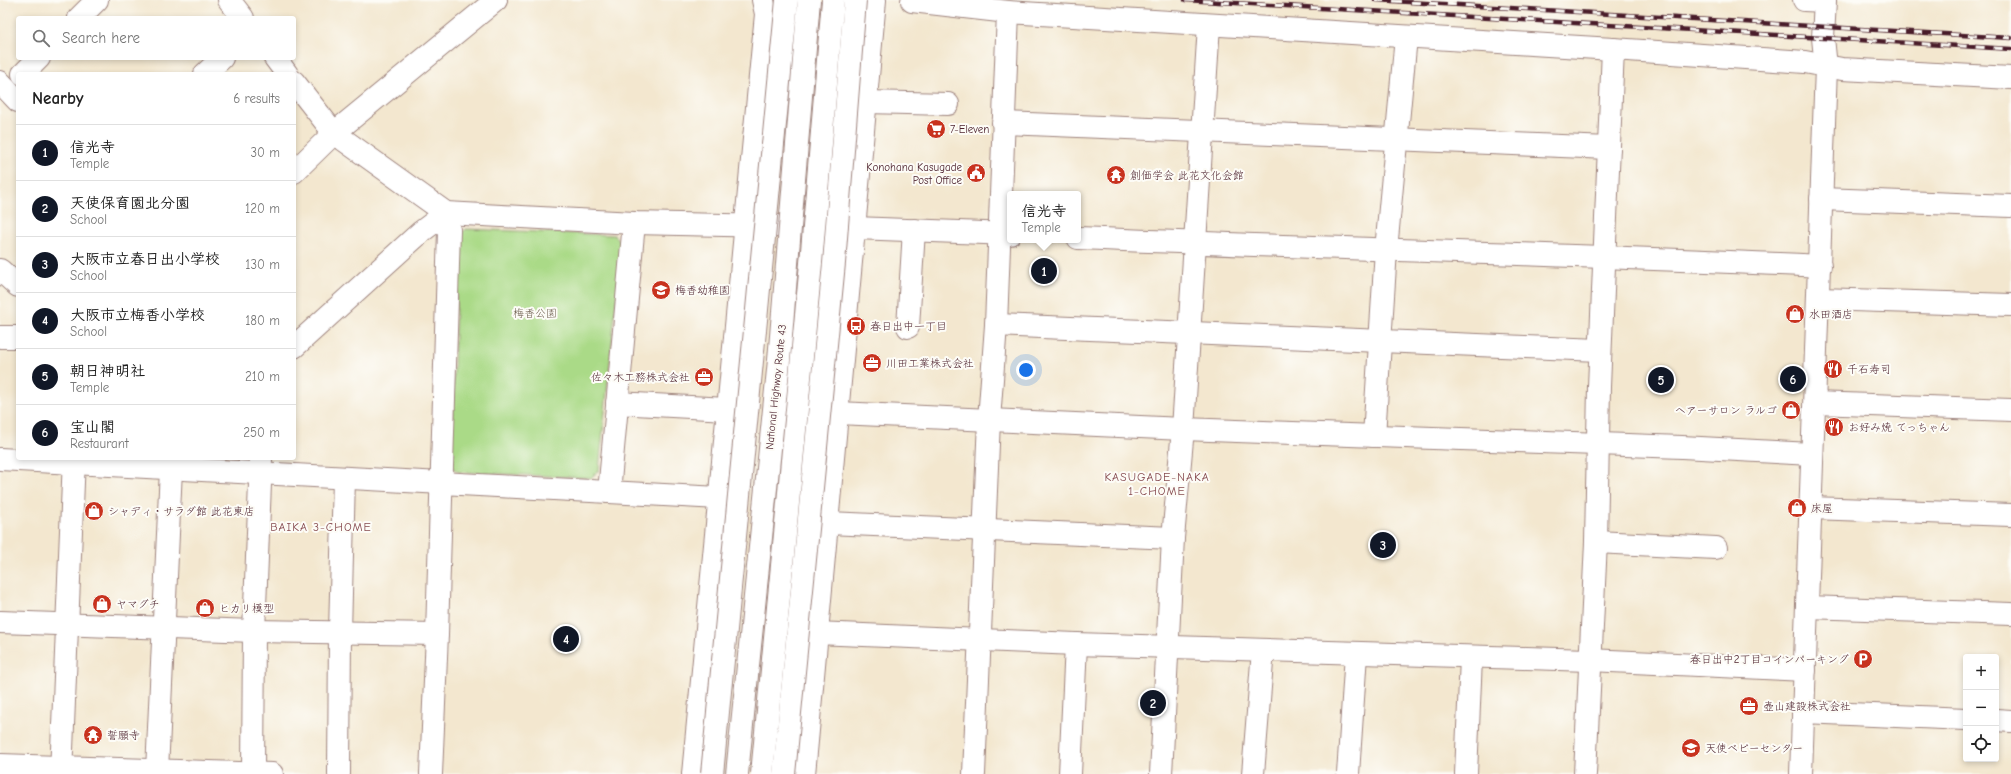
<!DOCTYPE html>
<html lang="en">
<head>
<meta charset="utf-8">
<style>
  body { margin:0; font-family:"Comic Neue","Klee One",sans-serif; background:#f2f2f2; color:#222 }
  .controls { position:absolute; right:12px; bottom:12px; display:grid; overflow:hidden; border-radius:4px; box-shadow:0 2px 6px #0003 }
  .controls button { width:36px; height:36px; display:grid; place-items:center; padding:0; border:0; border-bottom:1px solid #e0e0e0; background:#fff; color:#222; font:20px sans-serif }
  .you { position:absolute; left:1026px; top:370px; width:14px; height:14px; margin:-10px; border:3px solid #fff; border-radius:50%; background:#1a73e8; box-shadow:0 0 0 6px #1a73e833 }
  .badge { display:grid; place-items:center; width:26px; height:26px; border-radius:50%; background:#111827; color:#fff; font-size:13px; font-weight:700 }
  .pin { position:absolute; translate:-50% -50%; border:2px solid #fff; box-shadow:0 1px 4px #0006 }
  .popup { position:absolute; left:1007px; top:191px; width:74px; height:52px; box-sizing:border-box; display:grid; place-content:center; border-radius:4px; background:#fff; filter:drop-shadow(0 1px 3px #0005); font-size:13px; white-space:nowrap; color:#767676 }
  .popup b { font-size:15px; color:#222 }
  .popup::after { content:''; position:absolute; left:50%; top:100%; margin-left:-8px; border:8px solid transparent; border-top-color:#fff }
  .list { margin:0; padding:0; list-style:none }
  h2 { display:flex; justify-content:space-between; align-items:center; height:52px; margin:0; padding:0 16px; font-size:17px }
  h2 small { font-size:13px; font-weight:400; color:#767676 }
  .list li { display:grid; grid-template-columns:26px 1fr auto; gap:12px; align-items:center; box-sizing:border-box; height:56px; padding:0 16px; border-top:1px solid #e0e0e0 }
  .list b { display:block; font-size:15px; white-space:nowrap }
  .list p { margin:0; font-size:13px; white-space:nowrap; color:#767676 }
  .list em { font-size:13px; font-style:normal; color:#767676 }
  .icon { flex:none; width:22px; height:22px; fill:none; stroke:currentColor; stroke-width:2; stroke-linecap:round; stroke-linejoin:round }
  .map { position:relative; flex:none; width:2011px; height:774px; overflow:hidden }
  .search { position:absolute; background:#fff; box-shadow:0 2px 6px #0003; left:16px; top:16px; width:280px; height:44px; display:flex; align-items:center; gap:10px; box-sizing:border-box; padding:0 14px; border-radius:4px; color:#767676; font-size:15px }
  .panel { position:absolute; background:#fff; box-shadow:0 2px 6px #0003; left:16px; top:72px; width:280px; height:388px; border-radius:4px }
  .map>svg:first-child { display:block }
  .green { fill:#aada87; stroke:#7a7c59 }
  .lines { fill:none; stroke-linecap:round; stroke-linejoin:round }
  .minor-casing { stroke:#9e837d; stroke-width:24 }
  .minor { stroke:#fff; stroke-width:22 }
  .rail-casing { stroke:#4a1f2b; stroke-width:4.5 }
  .rail { stroke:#fdfcf7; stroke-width:3; stroke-dasharray:9; stroke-linecap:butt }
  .highway-bridge-casing { stroke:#9e837d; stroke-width:24; stroke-linecap:butt }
  .highway-bridge { stroke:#fff; stroke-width:22 }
  .labels { text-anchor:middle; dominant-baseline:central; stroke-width:4; stroke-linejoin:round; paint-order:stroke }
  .poi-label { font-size:11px; fill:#4a1f2b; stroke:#fdfcf7; text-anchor:start }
  .park-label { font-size:11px; fill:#675747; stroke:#fdfcf7 }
  .street-label { font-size:11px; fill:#4a1f2b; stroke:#fdfcf7 }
  .neighbourhood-label { font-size:12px; letter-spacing:1px; fill:#874b50; stroke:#fdfcf7 }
</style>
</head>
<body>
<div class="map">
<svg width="2011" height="774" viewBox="0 0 2011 774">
  <rect width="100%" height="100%" fill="#fdfcf7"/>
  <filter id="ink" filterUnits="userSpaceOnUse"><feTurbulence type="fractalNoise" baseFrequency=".025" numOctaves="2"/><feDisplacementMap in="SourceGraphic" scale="8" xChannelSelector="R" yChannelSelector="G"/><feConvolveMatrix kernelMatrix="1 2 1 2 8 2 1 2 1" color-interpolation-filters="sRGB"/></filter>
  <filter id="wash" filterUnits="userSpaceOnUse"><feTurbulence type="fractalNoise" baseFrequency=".012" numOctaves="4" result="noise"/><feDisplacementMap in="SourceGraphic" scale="16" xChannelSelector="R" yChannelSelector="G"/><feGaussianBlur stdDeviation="0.9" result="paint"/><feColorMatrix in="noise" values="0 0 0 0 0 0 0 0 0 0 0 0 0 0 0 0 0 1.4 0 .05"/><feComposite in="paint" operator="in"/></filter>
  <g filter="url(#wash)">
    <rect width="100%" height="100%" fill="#f3e7cf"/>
    <!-- green -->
    <path class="green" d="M466 229 614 235 622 244 599 470 591 478 458 472 451 466 458 237Z"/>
  </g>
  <g filter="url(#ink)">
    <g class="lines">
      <defs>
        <g id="minor">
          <path d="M229 0 243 18"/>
          <path d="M1804 0 1825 1"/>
          <path d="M912 1 1008 12 1613 49 1805 62 1842 69 2011 78"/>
          <path d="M79 18 97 0"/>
          <path d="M275 58 287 74"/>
          <path d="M23 74 39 58"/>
          <path d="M205 74 222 58"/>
          <path d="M0 82 18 101"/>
          <path d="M294 82 334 133 446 213 634 223 855 228 1010 234"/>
          <path d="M866 102 948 104"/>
          <path d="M1003 123 1609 148"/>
          <path d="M294 172 334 133 496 0"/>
          <path d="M1821 199 2011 206"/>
          <path d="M1078 238C1325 249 1573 254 1820 266"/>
          <path d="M0 270 18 286"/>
          <path d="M1819 299 2011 305"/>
          <path d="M996 325 1600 350"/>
          <path d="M908 327 914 230"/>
          <path d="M0 337H18"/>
          <path d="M294 347 421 232 446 213"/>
          <path d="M617 403 727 409"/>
          <path d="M1815 403 2011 410"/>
          <path d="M838 413 1183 429 1682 447 1812 454"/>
          <path d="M1374 436 1386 250 1406 37"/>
          <path d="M0 459 719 498"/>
          <path d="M609 492 634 223"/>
          <path d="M1810 508 2011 515"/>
          <path d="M828 523 1173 538"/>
          <path d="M1596 542 1716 548"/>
          <path d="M1807 607 2011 614"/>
          <path d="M0 622 254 631 437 634"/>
          <path d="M816 633 1076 644 1589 660 1805 670"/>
          <path d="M1803 712 1966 719"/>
          <path d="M1996 720 2011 721"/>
          <path d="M0 765 272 774"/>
          <path d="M157 771 171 469"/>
          <path d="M61 774 74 458"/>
          <path d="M253 774 254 631 261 459"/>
          <path d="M339 774 340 632 344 478"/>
          <path d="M431 774 437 634 449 230 446 213"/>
          <path d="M693 774 766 14 763 0"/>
          <path d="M804 774 875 0"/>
          <path d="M974 774 989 420 996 325 1008 12"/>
          <path d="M1070 774 1076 644"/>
          <path d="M1161 774 1173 538 1183 429 1209 25"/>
          <path d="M1253 774 1263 650"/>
          <path d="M1348 774 1356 654"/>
          <path d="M1466 774 1471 658"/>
          <path d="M1585 774 1596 542 1599 387 1613 49"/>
          <path d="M1801 774 1826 67 1823 38 1825 0"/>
        </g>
      </defs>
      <!-- minor casing -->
      <use href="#minor" class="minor-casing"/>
      <!-- minor -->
      <use href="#minor" class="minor"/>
      <defs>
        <g id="rail">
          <path d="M1185 0 2011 49"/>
          <path d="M1375 0 2011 38"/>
        </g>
      </defs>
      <!-- rail casing -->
      <use href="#rail" class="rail-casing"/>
      <!-- rail -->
      <use href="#rail" class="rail"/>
      <defs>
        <g id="highway-bridge">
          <path d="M712 774 787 0"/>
          <path d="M737 774 779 360 809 0"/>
          <path d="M762 774 811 263 833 0"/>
          <path d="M784 774 834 263 855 0"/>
        </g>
      </defs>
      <!-- highway-bridge casing -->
      <use href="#highway-bridge" class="highway-bridge-casing"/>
      <!-- highway-bridge -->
      <use href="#highway-bridge" class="highway-bridge"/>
    </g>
  </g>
  <!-- icons -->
  <defs>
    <symbol id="supermarket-disc" viewBox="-11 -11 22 22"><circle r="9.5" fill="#c8321e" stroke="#fdfcf7"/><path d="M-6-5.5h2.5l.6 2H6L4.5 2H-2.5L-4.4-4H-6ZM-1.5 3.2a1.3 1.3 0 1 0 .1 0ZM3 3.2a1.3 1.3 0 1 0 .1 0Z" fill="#fff"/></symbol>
    <symbol id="civic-disc" viewBox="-11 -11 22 22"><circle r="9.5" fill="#c8321e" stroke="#fdfcf7"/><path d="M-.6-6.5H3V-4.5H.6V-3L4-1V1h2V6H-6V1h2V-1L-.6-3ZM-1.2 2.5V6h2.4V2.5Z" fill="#fff"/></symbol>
    <symbol id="temple-disc" viewBox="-11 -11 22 22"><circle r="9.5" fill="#c8321e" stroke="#fdfcf7"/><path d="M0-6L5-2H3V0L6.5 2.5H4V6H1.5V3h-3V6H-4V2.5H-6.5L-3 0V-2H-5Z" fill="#fff"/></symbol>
    <symbol id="school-disc" viewBox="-11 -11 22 22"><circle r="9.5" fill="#c8321e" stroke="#fdfcf7"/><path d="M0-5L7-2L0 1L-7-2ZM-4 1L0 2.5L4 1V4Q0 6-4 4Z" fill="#fff"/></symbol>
    <symbol id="shop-disc" viewBox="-11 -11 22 22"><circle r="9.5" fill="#c8321e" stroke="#fdfcf7"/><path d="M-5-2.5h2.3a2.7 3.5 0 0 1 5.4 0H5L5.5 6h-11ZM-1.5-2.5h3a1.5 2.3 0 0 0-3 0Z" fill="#fff"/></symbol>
    <symbol id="bus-disc" viewBox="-11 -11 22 22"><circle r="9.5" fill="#c8321e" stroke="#fdfcf7"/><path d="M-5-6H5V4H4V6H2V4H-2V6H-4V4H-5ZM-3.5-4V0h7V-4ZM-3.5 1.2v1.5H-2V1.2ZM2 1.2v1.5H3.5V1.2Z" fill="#fff"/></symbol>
    <symbol id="office-disc" viewBox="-11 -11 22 22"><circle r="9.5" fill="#c8321e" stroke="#fdfcf7"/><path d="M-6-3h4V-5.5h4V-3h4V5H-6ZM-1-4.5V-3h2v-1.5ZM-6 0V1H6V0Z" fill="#fff"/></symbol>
    <symbol id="restaurant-disc" viewBox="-11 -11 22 22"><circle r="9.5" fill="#c8321e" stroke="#fdfcf7"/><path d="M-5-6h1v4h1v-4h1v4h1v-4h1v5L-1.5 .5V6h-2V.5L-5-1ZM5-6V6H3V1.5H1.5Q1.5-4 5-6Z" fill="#fff"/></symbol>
    <symbol id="parking-disc" viewBox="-11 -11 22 22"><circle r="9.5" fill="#c8321e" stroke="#fdfcf7"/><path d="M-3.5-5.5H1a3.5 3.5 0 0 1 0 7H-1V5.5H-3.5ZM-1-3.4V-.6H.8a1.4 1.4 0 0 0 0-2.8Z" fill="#fff"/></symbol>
  </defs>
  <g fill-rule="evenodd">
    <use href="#supermarket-disc" x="925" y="118" width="22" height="22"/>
    <use href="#civic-disc" x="965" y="162" width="22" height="22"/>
    <use href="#temple-disc" x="1105" y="164" width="22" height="22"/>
    <use href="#school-disc" x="650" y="279" width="22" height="22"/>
    <use href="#shop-disc" x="1784" y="303" width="22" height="22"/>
    <use href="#bus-disc" x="845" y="315" width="22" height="22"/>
    <use href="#office-disc" x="861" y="352" width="22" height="22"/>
    <use href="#restaurant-disc" x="1822" y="358" width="22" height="22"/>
    <use href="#office-disc" x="693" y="366" width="22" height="22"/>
    <use href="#shop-disc" x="1780" y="399" width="22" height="22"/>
    <use href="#restaurant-disc" x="1823" y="416" width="22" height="22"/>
    <use href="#shop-disc" x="1786" y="497" width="22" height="22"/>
    <use href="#shop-disc" x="83" y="500" width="22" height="22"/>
    <use href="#shop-disc" x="91" y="593" width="22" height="22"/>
    <use href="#shop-disc" x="194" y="597" width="22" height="22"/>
    <use href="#parking-disc" x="1852" y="648" width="22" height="22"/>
    <use href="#office-disc" x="1738" y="695" width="22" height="22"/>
    <use href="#temple-disc" x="82" y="724" width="22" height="22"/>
    <use href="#school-disc" x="1680" y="737" width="22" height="22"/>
  </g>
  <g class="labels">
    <!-- poi labels -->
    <g class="poi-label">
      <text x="950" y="129">7-Eleven</text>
      <text x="962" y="167" text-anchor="end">Konohana Kasugade<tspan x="962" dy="13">Post Office</tspan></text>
      <text x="1130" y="175">創価学会 此花文化会館</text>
      <text x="675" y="290">梅香幼稚園</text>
      <text x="1809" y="314">水田酒店</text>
      <text x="870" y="326">春日出中一丁目</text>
      <text x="886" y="363">川田工業株式会社</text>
      <text x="1847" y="369">千石寿司</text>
      <text x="690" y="377" text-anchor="end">佐々木工務株式会社</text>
      <text x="1777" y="410" text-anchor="end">ヘアーサロン ラルゴ</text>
      <text x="1848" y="427">お好み焼 てっちゃん</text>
      <text x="1811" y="508">床屋</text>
      <text x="108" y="511">シャディ・サラダ館 此花東店</text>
      <text x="116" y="604">ヤマグチ</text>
      <text x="219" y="608">ヒカリ模型</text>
      <text x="1849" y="659" text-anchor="end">春日出中2丁目コインパーキング</text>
      <text x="1763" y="706">壺山建設株式会社</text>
      <text x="107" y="735">誓願寺</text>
      <text x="1705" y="748">天使ベビーセンター</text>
    </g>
    <!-- park labels -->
    <g class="park-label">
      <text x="535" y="313">梅香公園</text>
    </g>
    <!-- street labels -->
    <g class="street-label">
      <text transform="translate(776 387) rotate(-84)">National Highway Route 43</text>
    </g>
    <!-- neighbourhood labels -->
    <g class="neighbourhood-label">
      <text x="1157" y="477">KASUGADE-NAKA<tspan x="1157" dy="14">1-CHOME</tspan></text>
      <text x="321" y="527">BAIKA 3-CHOME</text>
    </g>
  </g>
</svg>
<div class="controls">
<button>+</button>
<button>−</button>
<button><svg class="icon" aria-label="locate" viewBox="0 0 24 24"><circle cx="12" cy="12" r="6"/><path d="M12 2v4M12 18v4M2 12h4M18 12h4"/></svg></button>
</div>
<div class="you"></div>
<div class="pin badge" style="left:1044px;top:271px">1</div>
<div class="popup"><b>信光寺</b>Temple</div>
<div class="pin badge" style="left:1153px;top:703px">2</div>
<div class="pin badge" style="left:1383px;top:545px">3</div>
<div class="pin badge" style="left:566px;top:639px">4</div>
<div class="pin badge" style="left:1661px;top:380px">5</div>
<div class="pin badge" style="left:1793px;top:379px">6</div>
<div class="search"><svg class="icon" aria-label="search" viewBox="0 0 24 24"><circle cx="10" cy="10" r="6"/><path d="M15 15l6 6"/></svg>Search here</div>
<section class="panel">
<h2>Nearby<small>6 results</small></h2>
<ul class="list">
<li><span class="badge">1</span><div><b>信光寺</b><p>Temple</p></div><em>30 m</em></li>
<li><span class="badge">2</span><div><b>天使保育園北分園</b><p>School</p></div><em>120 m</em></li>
<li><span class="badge">3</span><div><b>大阪市立春日出小学校</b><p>School</p></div><em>130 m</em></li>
<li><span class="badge">4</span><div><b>大阪市立梅香小学校</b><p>School</p></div><em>180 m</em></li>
<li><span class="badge">5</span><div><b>朝日神明社</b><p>Temple</p></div><em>210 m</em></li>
<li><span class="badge">6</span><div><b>宝山閣</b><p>Restaurant</p></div><em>250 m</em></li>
</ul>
</section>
</div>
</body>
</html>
